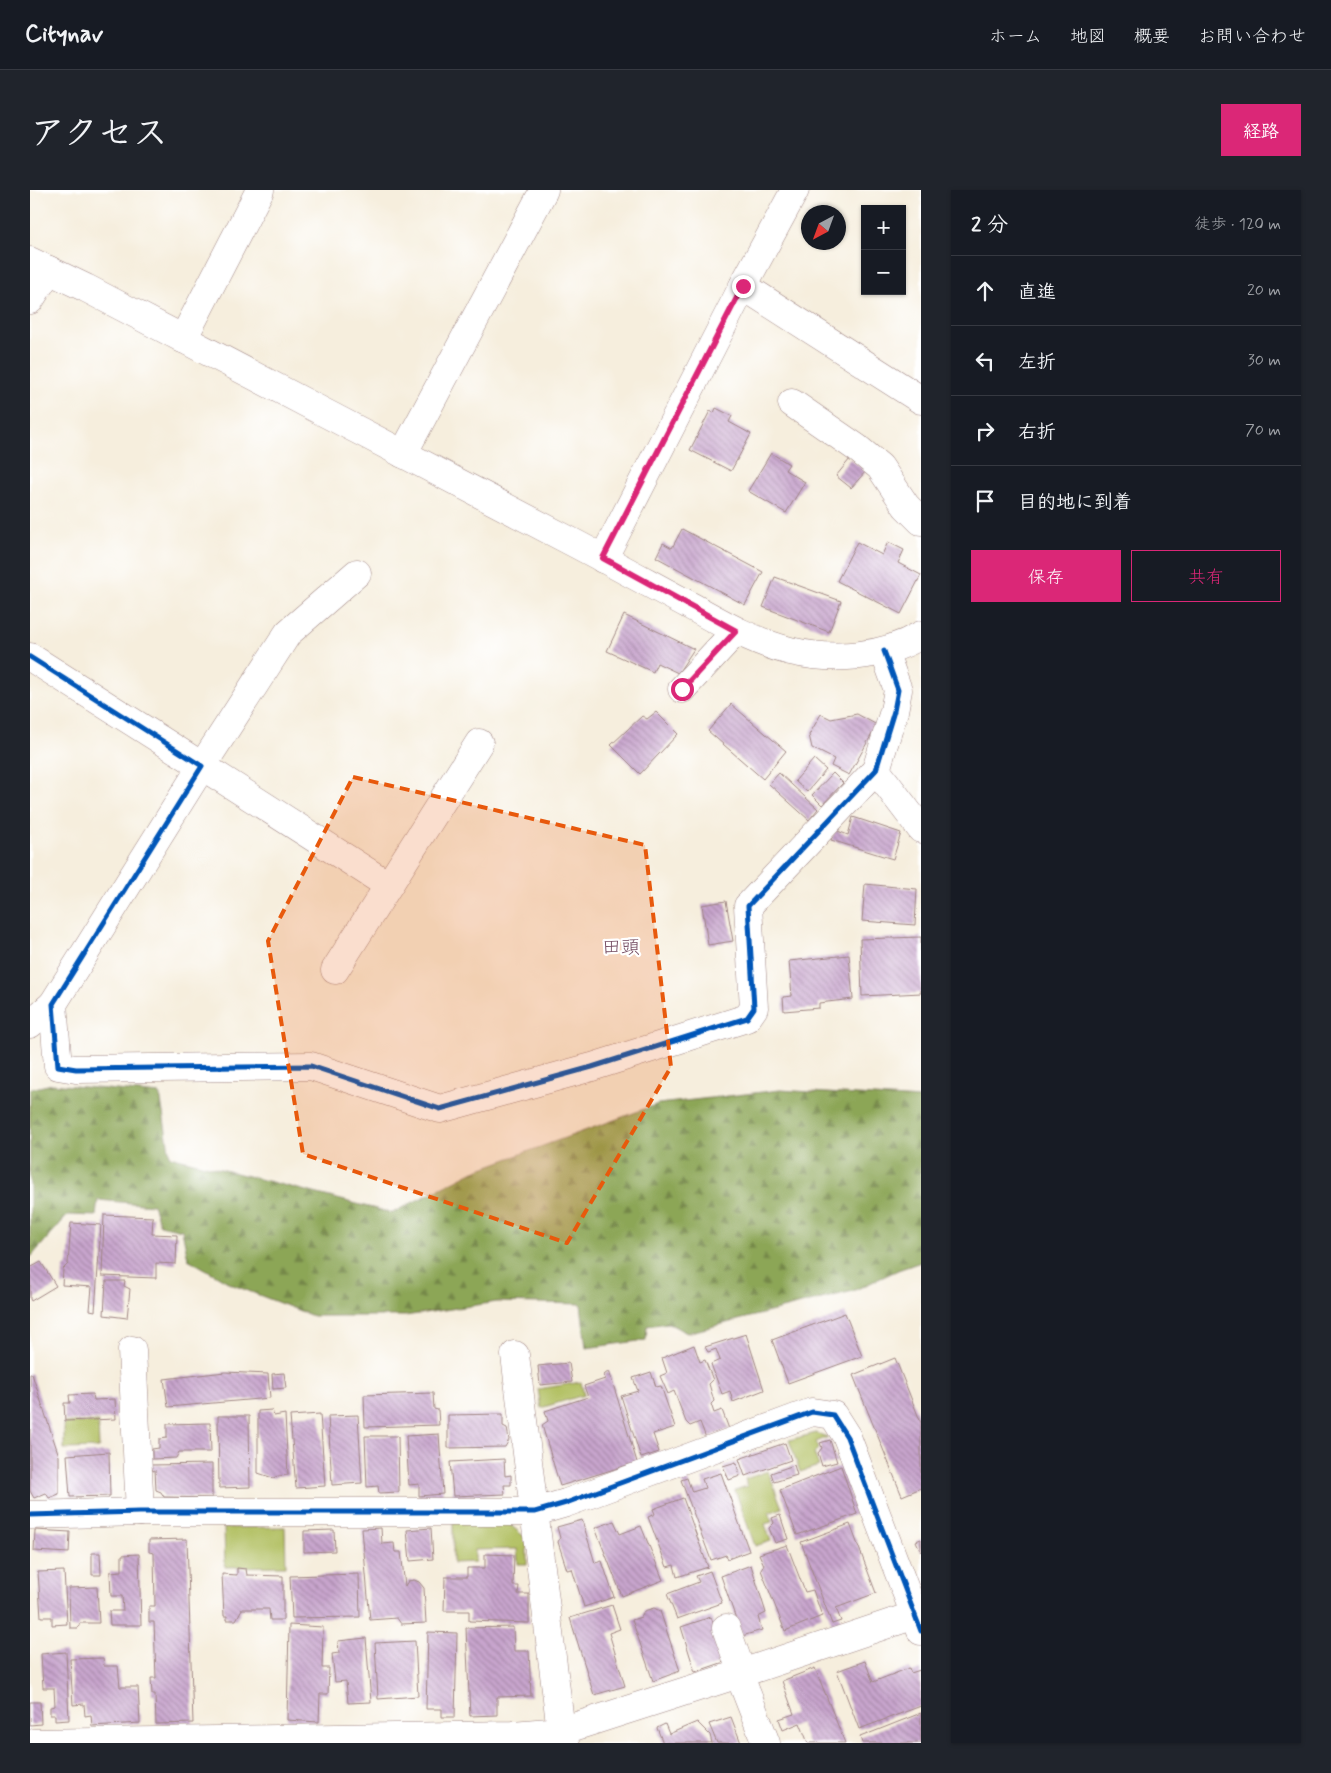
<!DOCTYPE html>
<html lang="ja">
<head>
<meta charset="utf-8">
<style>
  body { margin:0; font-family:Mynerve,"Klee One",sans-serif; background:#20242c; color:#f1f3f6 }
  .controls { position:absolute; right:15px; top:15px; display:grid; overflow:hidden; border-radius:0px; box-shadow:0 1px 4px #0004 }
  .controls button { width:45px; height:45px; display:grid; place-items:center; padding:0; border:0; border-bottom:1px solid #363941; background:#171b24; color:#f1f3f6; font:25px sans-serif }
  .compass { position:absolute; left:771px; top:15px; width:45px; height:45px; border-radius:50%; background:#171b24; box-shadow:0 1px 4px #0004; rotate:221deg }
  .stop { position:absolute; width:15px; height:15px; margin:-11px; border:4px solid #db2777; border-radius:50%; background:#fff }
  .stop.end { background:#db2777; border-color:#fff; box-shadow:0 1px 5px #0008 }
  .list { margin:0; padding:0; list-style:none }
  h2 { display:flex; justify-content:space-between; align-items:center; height:65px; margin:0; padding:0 20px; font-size:21px }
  h2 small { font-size:16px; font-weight:400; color:#9ea1a6 }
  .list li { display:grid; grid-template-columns:32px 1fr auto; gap:15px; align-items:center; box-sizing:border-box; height:70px; padding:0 20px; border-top:1px solid #363941 }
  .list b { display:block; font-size:19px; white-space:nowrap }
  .list em { font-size:16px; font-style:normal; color:#9ea1a6 }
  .actions { display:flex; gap:10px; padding:15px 20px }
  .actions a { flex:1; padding:11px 0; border:1px solid #db2777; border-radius:0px; text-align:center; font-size:18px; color:#db2777 }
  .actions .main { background:#db2777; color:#fff }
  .icon { flex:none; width:28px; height:28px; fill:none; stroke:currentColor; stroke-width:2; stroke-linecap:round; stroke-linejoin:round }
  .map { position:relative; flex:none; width:891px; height:1553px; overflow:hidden; border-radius:0px }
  header { display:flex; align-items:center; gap:30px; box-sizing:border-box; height:70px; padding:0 25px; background:#171b24; border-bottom:1px solid #363941 }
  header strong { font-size:24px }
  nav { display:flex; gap:28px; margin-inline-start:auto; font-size:18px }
  .intro { display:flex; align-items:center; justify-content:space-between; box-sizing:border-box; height:120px; padding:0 30px }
  h1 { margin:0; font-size:35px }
  .button { padding:12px 22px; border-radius:0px; background:#db2777; color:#fff; font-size:18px; font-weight:700 }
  main { display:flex; gap:30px; padding:0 30px }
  aside { flex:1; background:#171b24; border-radius:0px; box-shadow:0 1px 4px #0004 }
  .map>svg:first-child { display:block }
  .green { fill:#b1bf61; stroke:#7e6f46 }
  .forest { fill:url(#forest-firs); stroke:#6b6241 }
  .building { fill:url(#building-back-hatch) }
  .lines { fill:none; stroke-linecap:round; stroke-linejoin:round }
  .minor-casing { stroke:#a08684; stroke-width:29 }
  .minor { stroke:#fff; stroke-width:28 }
  .cycleway-casing { stroke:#fff; stroke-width:8 }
  .cycleway { stroke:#0057b8; stroke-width:5 }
  .route { stroke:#db2777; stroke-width:6 }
  .marked { fill:#e8590c; fill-opacity:0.2; stroke:#e8590c; stroke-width:4; stroke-dasharray:10 6; stroke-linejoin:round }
  .labels { text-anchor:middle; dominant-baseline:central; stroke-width:4.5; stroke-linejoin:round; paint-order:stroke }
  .quarter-label { font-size:19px; fill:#764e64; stroke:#fff }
</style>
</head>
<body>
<header>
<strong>Citynav</strong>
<nav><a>ホーム</a><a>地図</a><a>概要</a><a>お問い合わせ</a></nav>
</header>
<div class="intro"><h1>アクセス</h1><a class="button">経路</a></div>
<main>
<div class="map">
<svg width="891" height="1553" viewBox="0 0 891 1553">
  <defs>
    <pattern id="forest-firs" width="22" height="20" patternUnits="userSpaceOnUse" patternTransform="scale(1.25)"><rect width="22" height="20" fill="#8ca657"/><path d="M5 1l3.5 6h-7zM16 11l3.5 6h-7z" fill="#748748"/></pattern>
    <pattern id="building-back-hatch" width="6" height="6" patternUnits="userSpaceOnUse" patternTransform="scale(1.25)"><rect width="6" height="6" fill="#c8a5cd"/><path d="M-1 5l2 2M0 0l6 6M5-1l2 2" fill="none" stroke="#a486a7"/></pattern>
  </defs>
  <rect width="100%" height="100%" fill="#fff"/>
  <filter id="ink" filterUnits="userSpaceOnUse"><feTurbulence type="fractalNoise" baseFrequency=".02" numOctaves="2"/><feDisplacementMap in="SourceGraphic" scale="10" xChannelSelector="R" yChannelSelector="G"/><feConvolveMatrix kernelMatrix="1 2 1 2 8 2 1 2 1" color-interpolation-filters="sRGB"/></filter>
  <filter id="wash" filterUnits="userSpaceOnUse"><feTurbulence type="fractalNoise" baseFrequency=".0096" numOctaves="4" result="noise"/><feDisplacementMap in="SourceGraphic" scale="20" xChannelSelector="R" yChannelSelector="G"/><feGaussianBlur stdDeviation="1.12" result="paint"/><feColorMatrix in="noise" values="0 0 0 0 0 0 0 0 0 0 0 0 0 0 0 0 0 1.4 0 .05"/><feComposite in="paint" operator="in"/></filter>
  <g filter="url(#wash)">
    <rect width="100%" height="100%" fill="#f6eedd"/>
    <!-- green -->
    <g class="green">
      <path d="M551 1192 554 1205 511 1218 508 1199Z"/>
      <path d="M68 1232 69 1258 34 1259V1233Z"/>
      <path d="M786 1243 798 1247 786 1252 789 1258 784 1263 789 1276 770 1282 759 1250Z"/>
      <path d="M738 1281 752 1318 739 1323 742 1332 735 1334 741 1351 725 1356 705 1300 717 1296 715 1289Z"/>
      <path d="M423 1332H477L497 1349V1374H488L487 1359 445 1360V1372L423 1373Z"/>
      <path d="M255 1337 256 1376 195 1377 194 1338Z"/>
    </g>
    <!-- forest -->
    <path class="forest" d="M22 894 130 904 140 966 362 1023 444 981 628 914 750 900 891 909V1072L868 1080 823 1101 657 1143 638 1133 617 1136 616 1150 556 1158 551 1114 467 1112 375 1126H283L203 1095 158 1069 152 1040 130 1035 123 1015 68 1010 66 1026 38 1025 0 1068V899Z"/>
    <g id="blocks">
      <!-- building -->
      <g class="building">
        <path d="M686 218 702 226 699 232 721 244 701 281 660 260 680 221 684 223Z"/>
        <path d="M741 263 759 274 755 280 775 292 756 323 718 301Z"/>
        <path d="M820 269 836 281 821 298 806 286Z"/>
        <path d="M652 339 733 382 715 415 626 367 633 353 642 358Z"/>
        <path d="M827 352 852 365 858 352 874 360 868 373 891 385 871 424 807 391Z"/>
        <path d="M745 387 811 411 799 442 733 417Z"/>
        <path d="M594 425 664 459 648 483 627 473 623 482 577 461Z"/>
        <path d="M701 514 756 561 733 589 678 541Z"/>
        <path d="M626 522 648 544 610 584 581 555 612 526 617 529Z"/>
        <path d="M791 524 801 529 827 524 847 535 819 585 801 576 804 569 782 558 779 545Z"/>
        <path d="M784 569 796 580 777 602 765 591Z"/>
        <path d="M749 583 788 619 779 630 739 594Z"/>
        <path d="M803 583 813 593 792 615 782 605Z"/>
        <path d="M823 627 871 643 863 669 801 650 805 640 818 645Z"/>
        <path d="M835 694 887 699 885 735 832 731Z"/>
        <path d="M696 711 703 751 678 755 672 715Z"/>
        <path d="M891 747V803L832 806 830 749Z"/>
        <path d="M819 765 823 809 789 813V818L754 821 753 807 762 806 759 771Z"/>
        <path d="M74 1025 123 1027 122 1044 147 1045 146 1074 126 1073V1088L72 1086Z"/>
        <path d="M41 1033 71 1035 65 1121 60 1120 62 1097 32 1095 33 1079 38 1074Z"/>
        <path d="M11 1072 26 1096 1 1111 0 1109V1078Z"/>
        <path d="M76 1091H95L94 1096 100 1099 97 1128 74 1125Z"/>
        <path d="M815 1123 832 1166 758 1193 742 1150Z"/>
        <path d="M716 1144 734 1200 703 1212 700 1201 692 1204 681 1174 690 1170 686 1159 678 1162 675 1157Z"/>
        <path d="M664 1155 670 1172 675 1170 683 1190 679 1194 684 1211 681 1214 684 1223 692 1220 699 1239 676 1248 670 1232 660 1236 656 1232 644 1201 638 1204 630 1186 637 1183 632 1168Z"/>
        <path d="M865 1168 891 1233V1298L872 1306 823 1185Z"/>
        <path d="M539 1173 542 1192 510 1195 508 1176Z"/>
        <path d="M579 1181 607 1272 530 1296 512 1235 518 1231 515 1221 558 1207 554 1196 575 1189 574 1185Z"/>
        <path d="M195 1182 238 1184 240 1208 138 1217 134 1189Z"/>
        <path d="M621 1182 626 1197 631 1196 645 1237 623 1244 629 1262 611 1268 591 1206 608 1201 603 1188Z"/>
        <path d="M254 1183 256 1198 243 1199 242 1184Z"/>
        <path d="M0 1184H2L29 1266V1304L19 1308 16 1303 4 1308 0 1301Z"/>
        <path d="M403 1203 404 1219 408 1220 409 1235 335 1237 334 1205Z"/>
        <path d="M63 1204 64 1210 85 1209 86 1229 35 1231 34 1213H40L39 1205Z"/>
        <path d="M242 1220 244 1226 255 1224 258 1285 248 1286 243 1288 228 1283V1221Z"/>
        <path d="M290 1224 295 1296 266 1298 260 1226Z"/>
        <path d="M473 1224V1236L477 1238 479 1250 475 1257 418 1258V1225Z"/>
        <path d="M328 1225 332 1293 302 1295 298 1226Z"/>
        <path d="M188 1226H219L220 1297 189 1298Z"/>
        <path d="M180 1233 181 1262H149L146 1268 122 1269V1259L129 1258V1249L137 1248V1234Z"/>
        <path d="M409 1244 413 1304 389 1306V1294L379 1295 376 1246Z"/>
        <path d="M335 1246H368L369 1302 349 1303 348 1296 337 1297Z"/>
        <path d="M800 1250 807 1272 792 1276 788 1263 792 1258 790 1253Z"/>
        <path d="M755 1253 761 1270 715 1286 709 1269Z"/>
        <path d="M79 1262 80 1306 40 1307 37 1265Z"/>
        <path d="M474 1269 475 1286 481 1285V1295H474L475 1304 423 1306 420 1272Z"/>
        <path d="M706 1272 710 1286 699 1290 693 1276Z"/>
        <path d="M182 1274V1308L134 1307 131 1302 126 1300 125 1280 123 1281 120 1275Z"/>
        <path d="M764 1275 767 1285 744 1292 741 1283Z"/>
        <path d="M811 1276 827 1324 767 1345 750 1300Z"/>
        <path d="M691 1283 719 1361 698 1369 696 1365 681 1370 651 1290 657 1288 662 1302 675 1298 672 1289Z"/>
        <path d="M653 1308 678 1377 647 1387 644 1375 637 1377 618 1327 625 1324 623 1319Z"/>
        <path d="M750 1325 758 1349 745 1353 739 1338 744 1333 742 1328Z"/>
        <path d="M552 1330 565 1373 572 1371 584 1407 554 1417 542 1379 537 1380 528 1352 530 1348 527 1337Z"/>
        <path d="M584 1331 590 1344 611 1336 633 1390 592 1406 565 1338Z"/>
        <path d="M820 1334 846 1403 806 1418 811 1431 802 1434 771 1352Z"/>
        <path d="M351 1338 352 1354 364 1353 365 1362H371L375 1396 378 1391 384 1390 389 1392 394 1398 396 1433 371 1434 367 1428 340 1430 332 1339Z"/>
        <path d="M401 1338 403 1369 380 1371 377 1340Z"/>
        <path d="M5 1340 40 1342 39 1363 4 1361Z"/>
        <path d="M304 1340 305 1361 274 1362V1341Z"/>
        <path d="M157 1349 163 1533 126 1534 125 1504H122L121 1488H126L124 1432H119V1416H125L124 1363 119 1362V1350Z"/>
        <path d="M891 1349V1362L886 1351Z"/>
        <path d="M757 1355 775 1402 783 1400 792 1426 755 1441 731 1380 734 1375 729 1364Z"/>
        <path d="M62 1363H70L71 1385H62Z"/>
        <path d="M109 1364 111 1435H80L79 1421H93L92 1406H81L80 1382 92 1381V1365Z"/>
        <path d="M455 1364 484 1365 483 1396H489L488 1404H499V1433L439 1431V1421H414L415 1387H437V1378H455Z"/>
        <path d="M721 1375 736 1423 728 1427 732 1440 712 1446 691 1386Z"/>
        <path d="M207 1378 216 1379 217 1385 253 1386V1430H240L239 1419H212L206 1430H197V1426H194L192 1384 207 1385Z"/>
        <path d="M34 1381 37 1434 22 1435V1427H11L8 1382Z"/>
        <path d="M680 1381 692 1413 647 1429 637 1404 669 1392 666 1386Z"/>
        <path d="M329 1384 330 1427 262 1428 260 1386Z"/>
        <path d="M67 1397 69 1433H50L48 1438H40L39 1398Z"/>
        <path d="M582 1415 590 1439 579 1443 595 1496 564 1505 540 1428Z"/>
        <path d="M624 1418 630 1421 650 1481 623 1491 602 1430 611 1427 614 1421Z"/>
        <path d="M681 1427 697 1471 665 1482 651 1437Z"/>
        <path d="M259 1435 293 1437 292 1478H299L298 1504H290L289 1532 257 1530Z"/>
        <path d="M483 1437 484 1461H499L501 1506 467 1507V1525L440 1526 436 1438Z"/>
        <path d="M398 1442 427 1443 425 1527H412V1519H396Z"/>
        <path d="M336 1448 341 1512 318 1513 316 1491 305 1492 302 1464 309 1463 308 1451Z"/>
        <path d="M385 1451 388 1506 348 1509 345 1453Z"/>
        <path d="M36 1462 39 1530 25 1531V1525H20V1517L25 1516 24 1498H13L11 1464Z"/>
        <path d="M73 1468 74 1476H88L90 1497H108L110 1533 62 1536 61 1525 55 1526 54 1514 43 1515 40 1469Z"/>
        <path d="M835 1471 843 1492 879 1478 881 1483 890 1480 891 1516 829 1539 807 1481Z"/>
        <path d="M785 1478 815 1553H778L770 1533 753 1540 749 1529 764 1524 752 1491Z"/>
        <path d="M0 1512H10L11 1534 0 1535Z"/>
        <path d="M891 1523V1553H832L830 1547Z"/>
        <path d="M701 1527 711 1553H687L679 1534Z"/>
        <path d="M667 1532 680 1545 682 1553H633L627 1538 635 1534 639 1544Z"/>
      </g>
    </g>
  </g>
  <g filter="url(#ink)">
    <use href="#blocks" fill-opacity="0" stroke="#a08684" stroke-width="1"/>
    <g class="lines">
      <defs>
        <g id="minor">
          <path d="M0 71 56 98C219 183 381 268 544 353 582 373 620 394 659 415 691 433 724 452 760 461 803 471 853 468 891 445"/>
          <path d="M713 96 891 210"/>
          <path d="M0 110 19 80"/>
          <path d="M153 149 230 0"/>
          <path d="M762 213 827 258 850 277 876 316 891 331"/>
          <path d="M373 264 514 0"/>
          <path d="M573 369 713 96 765 0"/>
          <path d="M327 383 258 443 172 576 358 695"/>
          <path d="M0 467 172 576 23 814 28 876 46 879 281 876 410 919 562 877 717 828 724 818 718 716 846 580 864 521 868 500 854 461"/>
          <path d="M652 499 706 441"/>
          <path d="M846 580 891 639"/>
          <path d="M305 780 449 553"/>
          <path d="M0 834 23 814"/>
          <path d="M102 1160 110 1322"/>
          <path d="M485 1165 531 1541 535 1553"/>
          <path d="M0 1325 110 1322H505L536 1313 782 1222 803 1225 817 1247 891 1441"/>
          <path d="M696 1438 707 1469 709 1484 736 1553"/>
          <path d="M4 1553 483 1545 531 1541 709 1484 891 1423"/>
        </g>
      </defs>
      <!-- minor casing -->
      <use href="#minor" class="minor-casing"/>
      <!-- minor -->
      <use href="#minor" class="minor"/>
      <defs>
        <g id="cycleway">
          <path d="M0 467 172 576 23 814 28 876 46 879 281 876 410 919 562 877 717 828 724 818 718 716 846 580 864 521 868 500 854 461"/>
          <path d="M0 1325 110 1322H505L536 1313 782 1222 803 1225 817 1247 891 1441"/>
        </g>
      </defs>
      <!-- cycleway casing -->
      <use href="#cycleway" class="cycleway-casing"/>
      <!-- cycleway -->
      <use href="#cycleway" class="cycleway"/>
    </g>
  </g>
  <g class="lines" filter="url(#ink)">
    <!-- route -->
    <path class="route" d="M652 499 706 441 573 368 713 96"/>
  </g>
  <!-- marked area -->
  <path class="marked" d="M323 587 615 655 641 877 537 1053 273 964 238 751Z"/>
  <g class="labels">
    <!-- quarter labels -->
    <g class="quarter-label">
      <text x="591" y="757">田頭</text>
    </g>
  </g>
</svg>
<div class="controls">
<button>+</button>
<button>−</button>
</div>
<svg class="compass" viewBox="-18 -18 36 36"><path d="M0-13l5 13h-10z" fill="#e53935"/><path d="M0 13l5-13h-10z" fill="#9ea1a6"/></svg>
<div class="stop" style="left:652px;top:499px"></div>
<div class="stop end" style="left:713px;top:96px"></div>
</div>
<aside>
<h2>2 分<small>徒歩 · 120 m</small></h2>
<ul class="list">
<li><svg class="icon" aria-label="ahead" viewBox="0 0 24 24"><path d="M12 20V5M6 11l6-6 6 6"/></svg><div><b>直進</b></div><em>20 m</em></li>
<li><svg class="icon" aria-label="left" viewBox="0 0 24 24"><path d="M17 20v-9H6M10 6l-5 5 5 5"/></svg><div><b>左折</b></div><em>30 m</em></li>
<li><svg class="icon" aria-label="right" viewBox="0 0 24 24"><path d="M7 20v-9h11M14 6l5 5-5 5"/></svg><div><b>右折</b></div><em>70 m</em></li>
<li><svg class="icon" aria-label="arrive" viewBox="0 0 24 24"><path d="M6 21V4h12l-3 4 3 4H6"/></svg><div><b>目的地に到着</b></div></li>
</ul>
<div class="actions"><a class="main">保存</a><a>共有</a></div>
</aside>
</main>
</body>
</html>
